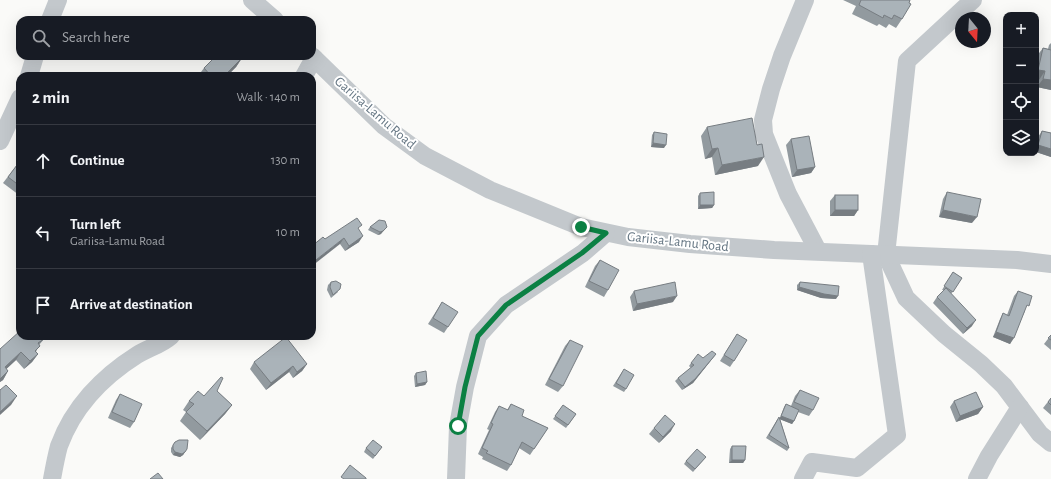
<!DOCTYPE html>
<html lang="en">
<head>
<meta charset="utf-8">
<style>
  body { margin:0; font-family:"Alegreya Sans",sans-serif; background:#20242c; color:#f1f3f6 }
  .controls { position:absolute; right:12px; top:12px; display:grid; overflow:hidden; border-radius:8px; box-shadow:0 4px 16px #0002 }
  .controls button { width:36px; height:36px; display:grid; place-items:center; padding:0; border:0; border-bottom:1px solid #363941; background:#171b24; color:#f1f3f6; font:20px sans-serif }
  .compass { position:absolute; left:955px; top:12px; width:36px; height:36px; border-radius:50%; background:#171b24; box-shadow:0 4px 16px #0002; rotate:162deg }
  .stop { position:absolute; width:12px; height:12px; margin:-9px; border:3px solid #0b8043; border-radius:50%; background:#fff }
  .stop.end { background:#0b8043; border-color:#fff; box-shadow:0 1px 4px #0008 }
  .list { margin:0; padding:0; list-style:none }
  h2 { display:flex; justify-content:space-between; align-items:center; height:52px; margin:0; padding:0 16px; font-size:17px }
  h2 small { font-size:13px; font-weight:400; color:#9ea1a6 }
  .list li { display:grid; grid-template-columns:26px 1fr auto; gap:12px; align-items:center; box-sizing:border-box; height:72px; padding:0 16px; border-top:1px solid #363941 }
  .list b { display:block; font-size:15px; white-space:nowrap }
  .list p { margin:0; font-size:13px; white-space:nowrap; color:#9ea1a6 }
  .list em { font-size:13px; font-style:normal; color:#9ea1a6 }
  .icon { flex:none; width:22px; height:22px; fill:none; stroke:currentColor; stroke-width:2; stroke-linecap:round; stroke-linejoin:round }
  .map { position:relative; flex:none; width:1051px; height:479px; overflow:hidden }
  .search { position:absolute; background:#171b24; box-shadow:0 4px 16px #0002; left:16px; top:16px; width:300px; height:44px; display:flex; align-items:center; gap:10px; box-sizing:border-box; padding:0 14px; border-radius:12px; color:#9ea1a6; font-size:15px }
  .panel { position:absolute; background:#171b24; box-shadow:0 4px 16px #0002; left:16px; top:72px; width:300px; height:268px; border-radius:12px }
  .map>svg:first-child { display:block }
  .lines { fill:none; stroke-linecap:round; stroke-linejoin:round }
  .minor { stroke:#c3c8cc; stroke-width:18 }
  .wall { fill:#929a9f }
  .shaded-wall { fill:#777d82 }
  .building { fill:#aab3b9; stroke:#777d82 }
  .route { stroke:#0b8043; stroke-width:5 }
  .labels { text-anchor:middle; dominant-baseline:central; stroke-width:4; stroke-linejoin:round; paint-order:stroke }
  .street-label { font-size:14px; fill:#657683; stroke:#fff }
</style>
</head>
<body>
<div class="map">
<svg width="1051" height="479" viewBox="0 0 1051 479">
  <rect width="100%" height="100%" fill="#fafaf8"/>
  <g class="lines">
    <!-- minor -->
    <g class="minor">
      <path d="M252 0 275 20"/>
      <path d="M805 0 782 56 771 89 763 120 764 134 788 194 818 251"/>
      <path d="M973 0 907 61 886 255 906 298 944 334 981 364 1004 386 1040 434 1051 443"/>
      <path d="M50 20 58 0"/>
      <path d="M312 56 384 126 425 156 490 190 581 227 628 237 690 244 774 250 1017 260 1051 264"/>
      <path d="M29 76 35 56"/>
      <path d="M304 76 314 58"/>
      <path d="M0 141 20 98"/>
      <path d="M52 479C54 468 56 457 59 446 73 408 102 377 137 355 148 348 161 345 171 336"/>
      <path d="M456 479 458 426 465 387 478 336 506 305 583 253 606 233"/>
      <path d="M803 479 812 462 857 468 897 435 871 254"/>
      <path d="M977 479 989 456 1020 407"/>
    </g>
  </g>
  <!-- wall -->
  <g class="wall">
    <path d="M843 0H910L902 19 896 28 889 24 886 28 879 24 877 26 852 14 856 6Z"/>
    <path d="M1051 43V90L1037 87 1039 80 1036 79V57L1043 48 1048 49 1049 45Z"/>
    <path d="M242 58 236 67 227 76H198L204 68Z"/>
    <path d="M707 127 758 166 715 175 712 157 705 159 701 136Z"/>
    <path d="M1042 131 1051 133V157L1036 152V143L1038 137Z"/>
    <path d="M654 132 664 148 651 147 652 135Z"/>
    <path d="M791 139 815 167 811 173 792 177 786 145Z"/>
    <path d="M20 161V194L19 195 3 183Z"/>
    <path d="M947 192 972 223 939 217 943 199Z"/>
    <path d="M700 193 714 205 712 208 698 209V196Z"/>
    <path d="M835 195 858 210 854 216H830V201Z"/>
    <path d="M379 220 381 234 378 235 368 230 370 227Z"/>
    <path d="M359 229V242L345 251 340 244 325 239Z"/>
    <path d="M600 260 608 290 604 297 585 287 595 266Z"/>
    <path d="M953 272 962 278 951 294 972 326 963 334 933 303 937 297 944 290H942Z"/>
    <path d="M331 282 338 292 331 298 327 290 328 285Z"/>
    <path d="M800 282 836 299 821 298 797 290V285Z"/>
    <path d="M634 291 673 302 633 311 630 297Z"/>
    <path d="M1018 291 1025 311 1010 344 993 337 1000 319 1003 313 1007 315 1014 296Z"/>
    <path d="M442 302 448 327 444 333 428 324Z"/>
    <path d="M737 334 734 361 730 367 720 361Z"/>
    <path d="M1051 335V350L1044 344Z"/>
    <path d="M44 339 39 345 36 352 38 354 32 362 24 369 16 360 6 369 8 371 3 380 0 382V349Z"/>
    <path d="M570 340 563 386 558 392 545 385 565 346Z"/>
    <path d="M716 354 693 383 682 390 675 381 678 378 691 368 689 366 691 363Z"/>
    <path d="M254 362 307 364 302 371 293 378 289 372 266 390 250 369Z"/>
    <path d="M622 372 626 389 624 392 613 386Z"/>
    <path d="M416 373 427 382 425 385 415 387 414 376Z"/>
    <path d="M800 390 813 410 809 416 798 412 794 421 792 424 780 419 789 448 787 451 766 438 777 420 780 418 784 407 786 404 791 406 795 396Z"/>
    <path d="M217 391 232 405 225 414 200 440 180 421 186 412 183 410 189 401Z"/>
    <path d="M120 394 134 422 130 428 108 418 116 400Z"/>
    <path d="M1051 398V415L1043 408Z"/>
    <path d="M954 401 983 407 978 414 956 422 950 407Z"/>
    <path d="M511 404 522 416 548 428 530 455 519 448 511 465 507 471 482 459 483 457 478 454 489 430 487 429 495 412 499 406 507 410Z"/>
    <path d="M563 405 576 414 566 428 553 419Z"/>
    <path d="M654 428 671 431 659 443 649 434Z"/>
    <path d="M175 442 185 452 183 455 180 457 173 455 171 452V448Z"/>
    <path d="M732 446 745 460 743 463H729L730 449Z"/>
    <path d="M382 447 373 459 364 452 366 448Z"/>
    <path d="M706 457 693 472 684 464 686 461Z"/>
  </g>
  <!-- shaded-wall -->
  <g class="shaded-wall">
    <path d="M242 58 236 67 227 76H224Z"/>
    <path d="M1038 70 1045 71 1039 80 1036 79V72Z"/>
    <path d="M1043 79 1051 80V90L1037 87Z"/>
    <path d="M653 143 666 145 664 148 651 147Z"/>
    <path d="M1038 145 1051 149V157L1036 152V148Z"/>
    <path d="M718 148 712 157 705 159 712 149Z"/>
    <path d="M764 157 758 166 715 175 722 165Z"/>
    <path d="M815 167 811 173 792 177 797 170Z"/>
    <path d="M700 205H714L712 208 698 209Z"/>
    <path d="M835 210H858L854 216H830Z"/>
    <path d="M943 210 977 217 972 223 939 217Z"/>
    <path d="M387 227 381 234 378 235 380 232Z"/>
    <path d="M363 236 359 242 345 251 349 246Z"/>
    <path d="M344 238 340 244 312 266V263Z"/>
    <path d="M799 287 838 296 836 299 821 298 797 290Z"/>
    <path d="M677 296 673 302 633 311 637 304Z"/>
    <path d="M976 320 972 326 963 334 967 328Z"/>
    <path d="M996 332 1014 338 1010 344 993 337Z"/>
    <path d="M21 352 16 360 0 375 5 367Z"/>
    <path d="M38 354 32 362 24 369 30 361Z"/>
    <path d="M716 354 693 383 682 390 685 387Z"/>
    <path d="M307 364 302 371 293 378 297 372Z"/>
    <path d="M293 366 289 372 266 390 271 383Z"/>
    <path d="M8 371 3 380 0 382V379Z"/>
    <path d="M427 382 425 385 415 387 417 384Z"/>
    <path d="M17 396 11 405 0 415V412Z"/>
    <path d="M232 405 225 414 200 440 207 431Z"/>
    <path d="M983 407 978 414 956 422 960 416Z"/>
    <path d="M781 416 794 421 792 424 779 419Z"/>
    <path d="M675 424 671 431 659 443 663 437Z"/>
    <path d="M175 452H185L183 455 180 457 173 455Z"/>
    <path d="M732 460H745L743 463H729Z"/>
  </g>
  <!-- building -->
  <g class="building">
    <path d="M861 0H910L909 3 911 4 902 19 894 15 892 19 884 15 883 18 859 5Z"/>
    <path d="M1043 48 1051 50V80L1043 79 1045 71 1038 70Z"/>
    <path d="M216 56H240L242 58 224 76H211L204 68Z"/>
    <path d="M752 118 757 145 762 144 764 157 722 165 718 148 712 149 707 127Z"/>
    <path d="M1042 131 1051 133V149L1038 145Z"/>
    <path d="M654 132 667 134 666 145 653 143Z"/>
    <path d="M809 136 815 167 797 170 791 139Z"/>
    <path d="M20 161V186L8 177Z"/>
    <path d="M714 192V205H700V193Z"/>
    <path d="M947 192 981 199 977 217 943 210Z"/>
    <rect x="835" y="195" width="23" height="15"/>
    <path d="M357 218 362 225 358 228 363 236 349 246 344 238 312 263V246L323 237 325 239Z"/>
    <path d="M379 220 385 221 387 227 383 231 380 232 370 227Z"/>
    <path d="M600 260 619 270 608 290 589 281Z"/>
    <path d="M953 272 962 278 953 292 944 286Z"/>
    <path d="M336 281 341 284 340 289 333 295 330 287 331 282Z"/>
    <path d="M675 282 677 296 637 304 634 291Z"/>
    <path d="M800 282 839 286 838 296 824 294 799 287Z"/>
    <path d="M946 288 976 320 967 328 937 297Z"/>
    <path d="M1018 291 1032 296 1029 306 1027 305 1014 338 996 332 1003 313 1009 316Z"/>
    <path d="M442 302 458 312 448 327 433 318Z"/>
    <path d="M20 331V336H41L44 339 38 343 40 346 35 351 38 354 30 361 21 352 5 367 8 371 0 379V349Z"/>
    <path d="M737 334 747 340 734 361 724 355Z"/>
    <path d="M1051 335V340L1048 338Z"/>
    <path d="M286 337 307 364 297 372 293 366 271 383 254 362Z"/>
    <path d="M570 340 583 346 563 386 549 379Z"/>
    <path d="M712 351 716 354 695 379 685 387 678 378 694 365 691 363 698 354 703 358Z"/>
    <path d="M624 369 634 375 626 389 616 383Z"/>
    <path d="M426 371 427 382 417 384 416 373Z"/>
    <path d="M221 377 223 378 217 391 232 405 207 431 186 412 194 404 189 401 198 391 204 396Z"/>
    <path d="M6 385 17 396 0 412V390Z"/>
    <path d="M800 390 819 398 813 410 794 402Z"/>
    <path d="M976 392 983 407 960 416 954 401Z"/>
    <path d="M120 394 142 404 134 422 112 412Z"/>
    <path d="M1051 398V405L1048 402Z"/>
    <path d="M511 404 524 410 522 416 548 428 534 449 522 442 511 465 486 453 488 451 482 448 493 424 491 423 499 406 508 410Z"/>
    <path d="M786 404 799 410 794 421 781 416Z"/>
    <path d="M563 405 576 414 568 425 555 416Z"/>
    <path d="M665 415 675 424 663 437 654 428Z"/>
    <path d="M779 417 789 448 769 435Z"/>
    <path d="M179 440H188L187 449 185 452 182 454 175 452 173 449V445L175 442Z"/>
    <path d="M373 440 382 447 375 456 366 448Z"/>
    <path d="M732 446H746L745 460H732Z"/>
    <path d="M697 449 706 457 695 469 686 461Z"/>
    <path d="M350 465 366 478V479H344L341 477Z"/>
    <path d="M158 473 163 479H150Z"/>
  </g>
  <g class="lines">
    <!-- route -->
    <path class="route" d="M458 426 465 387 478 336 506 305 582 253 606 233 581 227"/>
  </g>
  <g class="labels">
    <!-- street labels -->
    <g class="street-label">
      <text transform="translate(375 113) rotate(41)">Gariisa-Lamu Road</text>
      <text transform="translate(678 242) rotate(6)">Gariisa-Lamu Road</text>
    </g>
  </g>
</svg>
<div class="controls">
<button>+</button>
<button>−</button>
<button><svg class="icon" aria-label="locate" viewBox="0 0 24 24"><circle cx="12" cy="12" r="6"/><path d="M12 2v4M12 18v4M2 12h4M18 12h4"/></svg></button>
<button><svg class="icon" aria-label="layers" viewBox="0 0 24 24"><path d="M12 4l9 5-9 5-9-5zM3 14l9 5 9-5"/></svg></button>
</div>
<svg class="compass" viewBox="-18 -18 36 36"><path d="M0-13l5 13h-10z" fill="#e53935"/><path d="M0 13l5-13h-10z" fill="#9ea1a6"/></svg>
<div class="stop" style="left:458px;top:426px"></div>
<div class="stop end" style="left:581px;top:227px"></div>
<div class="search"><svg class="icon" aria-label="search" viewBox="0 0 24 24"><circle cx="10" cy="10" r="6"/><path d="M15 15l6 6"/></svg>Search here</div>
<section class="panel">
<h2>2 min<small>Walk · 140 m</small></h2>
<ul class="list">
<li><svg class="icon" aria-label="ahead" viewBox="0 0 24 24"><path d="M12 20V5M6 11l6-6 6 6"/></svg><div><b>Continue</b></div><em>130 m</em></li>
<li><svg class="icon" aria-label="left" viewBox="0 0 24 24"><path d="M17 20v-9H6M10 6l-5 5 5 5"/></svg><div><b>Turn left</b><p>Gariisa-Lamu Road</p></div><em>10 m</em></li>
<li><svg class="icon" aria-label="arrive" viewBox="0 0 24 24"><path d="M6 21V4h12l-3 4 3 4H6"/></svg><div><b>Arrive at destination</b></div></li>
</ul>
</section>
</div>
</body>
</html>
